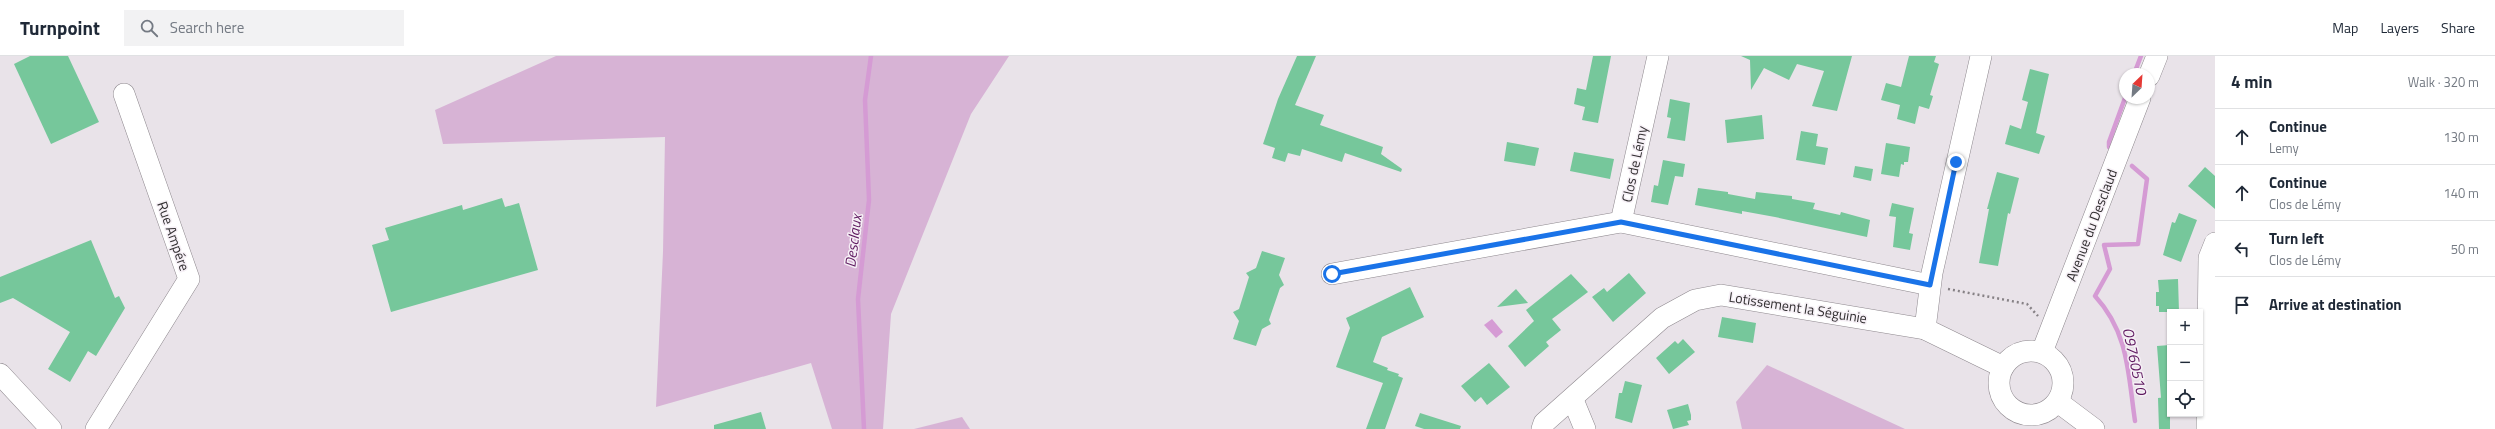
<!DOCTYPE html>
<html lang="en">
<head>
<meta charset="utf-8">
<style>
  body { margin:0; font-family:"Titillium Web",sans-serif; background:#f2f2f3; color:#1f2937 }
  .controls { position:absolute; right:12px; bottom:12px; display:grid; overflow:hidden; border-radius:0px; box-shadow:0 1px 3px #0004 }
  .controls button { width:36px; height:36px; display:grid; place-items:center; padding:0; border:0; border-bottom:1px solid #e0e1e3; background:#fff; color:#1f2937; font:20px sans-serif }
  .compass { position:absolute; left:2119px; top:12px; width:36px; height:36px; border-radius:50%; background:#fff; box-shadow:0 1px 3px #0004; rotate:25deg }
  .stop { position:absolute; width:12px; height:12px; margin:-9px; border:3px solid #1a73e8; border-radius:50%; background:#fff }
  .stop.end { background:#1a73e8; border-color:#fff; box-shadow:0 1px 4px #0008 }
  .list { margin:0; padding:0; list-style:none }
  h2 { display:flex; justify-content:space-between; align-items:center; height:52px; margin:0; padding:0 16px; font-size:17px }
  h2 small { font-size:13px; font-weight:400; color:#747a83 }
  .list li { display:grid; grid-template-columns:26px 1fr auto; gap:12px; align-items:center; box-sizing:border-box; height:56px; padding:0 16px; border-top:1px solid #e0e1e3 }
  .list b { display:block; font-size:15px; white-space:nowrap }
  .list p { margin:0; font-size:13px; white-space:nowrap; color:#747a83 }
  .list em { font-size:13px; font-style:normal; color:#747a83 }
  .icon { flex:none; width:22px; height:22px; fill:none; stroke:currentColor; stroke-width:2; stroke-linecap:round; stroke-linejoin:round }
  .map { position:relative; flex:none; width:2215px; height:373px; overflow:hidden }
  header { display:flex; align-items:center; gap:24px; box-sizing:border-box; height:56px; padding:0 20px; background:#fff; border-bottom:1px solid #e0e1e3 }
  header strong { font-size:19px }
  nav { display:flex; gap:22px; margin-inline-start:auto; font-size:14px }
  .search { width:280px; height:36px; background:#f2f2f3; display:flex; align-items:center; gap:10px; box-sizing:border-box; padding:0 14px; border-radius:0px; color:#747a83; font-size:15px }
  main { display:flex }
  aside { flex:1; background:#fff }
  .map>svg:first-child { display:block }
  .green { fill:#d7b3d5 }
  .water { fill:#d59bd4 }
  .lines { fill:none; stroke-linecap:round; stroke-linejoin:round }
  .stream { stroke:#d59bd4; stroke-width:4.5 }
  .building { fill:#76c79b }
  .minor-casing { stroke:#8e888e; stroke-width:22 }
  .path { stroke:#868185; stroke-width:2.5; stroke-dasharray:2 3; stroke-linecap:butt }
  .minor { stroke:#fff; stroke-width:21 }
  .route { stroke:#1a73e8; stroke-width:5 }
  .labels { text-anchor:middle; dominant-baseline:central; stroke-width:3; stroke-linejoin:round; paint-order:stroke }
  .street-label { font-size:14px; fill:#312e30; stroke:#f6f0f6 }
  .water-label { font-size:15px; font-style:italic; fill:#5f1a60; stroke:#f6f0f6 }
</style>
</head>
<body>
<header>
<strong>Turnpoint</strong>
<div class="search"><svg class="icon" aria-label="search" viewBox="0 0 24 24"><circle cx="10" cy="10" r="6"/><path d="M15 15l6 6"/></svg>Search here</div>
<nav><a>Map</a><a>Layers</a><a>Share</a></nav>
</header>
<main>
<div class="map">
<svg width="2215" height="373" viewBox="0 0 2215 373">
  <rect width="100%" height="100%" fill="#e9e3e9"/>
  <!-- green -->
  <g class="green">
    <path d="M556 0H1009L971 58 891 258 883 373H832L811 307 656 351 663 196 665 81 443 88 435 54Z"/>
    <path d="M1767 309 1905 373H1742L1736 346Z"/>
    <path d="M962 361 970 373H914Z"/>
  </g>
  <!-- water -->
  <path class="water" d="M1492 263 1503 276 1496 282 1484 269Z"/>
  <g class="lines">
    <!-- stream -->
    <g class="stream">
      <path d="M2134 18 2141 0"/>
      <path d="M2109 91V86L2125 42"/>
      <path d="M2132 110 2147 123 2138 188 2104 189 2110 213 2095 240C2129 277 2128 318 2135 365"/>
      <path d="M864 373 858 243 869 144 865 44 871 0"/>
    </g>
  </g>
  <!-- building -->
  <g class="building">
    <path d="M30 0H68L99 66 51 88 14 8Z"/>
    <path d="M1297 0H1316L1295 49 1324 59 1320 69 1383 91 1381 98 1402 113 1401 116 1345 97 1342 106 1302 93 1300 100 1288 97 1285 106 1272 102 1275 92 1263 88 1278 43Z"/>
    <path d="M1593 0H1611L1598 67 1582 64 1585 51 1574 48 1577 32 1586 34Z"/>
    <path d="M1741 0H1852L1837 55 1812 50 1824 15 1797 8 1789 24 1764 12 1751 34 1750 4Z"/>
    <path d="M1909 0H1936L1934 6 1939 8 1930 39 1933 40 1929 53 1919 50 1915 68 1897 63 1900 49 1881 44 1886 27 1901 31Z"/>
    <path d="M2030 13 2049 18 2036 77 2045 80 2039 98 2005 88 2010 69 2021 73 2028 46 2022 44Z"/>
    <path d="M1670 43 1690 47 1685 85 1667 82 1671 62 1667 61Z"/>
    <path d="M1762 59 1764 83 1727 87 1725 64Z"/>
    <path d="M1801 75 1818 78 1816 90 1828 92 1825 109 1796 104Z"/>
    <path d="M1507 86 1539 92 1535 110 1504 105Z"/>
    <path d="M1886 87 1910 91 1908 106H1904V109L1901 108 1899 121 1881 118Z"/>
    <path d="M1574 96 1614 103 1610 123 1570 115Z"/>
    <path d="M1663 104 1685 108 1683 121 1675 120 1668 149 1651 146 1654 129 1658 130Z"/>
    <path d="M1855 110 1873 113 1871 125 1853 121Z"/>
    <path d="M2205 111 2215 120V153L2188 130Z"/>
    <path d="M1997 116 2019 122 2010 158 2008 157 1998 210 1979 207 1989 153H1987Z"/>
    <path d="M1698 132 1728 136V138L1755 143 1756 136 1792 140V143L1815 147 1813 153 1840 159 1841 156 1870 164 1867 181 1775 161 1742 155V158L1695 149Z"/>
    <path d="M502 142 505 151 519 147 538 214 391 256 372 189 389 184 385 172 462 149 463 154Z"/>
    <path d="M1892 147 1914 152 1909 177 1913 178 1910 194 1893 191 1896 161 1889 160Z"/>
    <path d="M2179 157 2197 164 2181 206 2163 199 2172 166 2175 167Z"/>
    <path d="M91 184 115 242 119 240 125 252 96 300 88 295 70 326 48 313 70 276 13 242 0 247V221Z"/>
    <path d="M1262 195 1285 202 1279 219 1284 229 1280 232 1269 264 1271 268 1262 273 1256 290 1233 283 1239 265 1233 256 1239 253 1249 221 1246 217 1256 212Z"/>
    <path d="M1629 217 1646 237 1613 266 1592 241 1604 232 1607 236Z"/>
    <path d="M1571 218 1588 236 1552 263 1561 274 1546 286 1549 290 1525 311 1508 290 1534 265 1526 254Z"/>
    <path d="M2178 223 2179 256H2159V250H2156V236H2159L2158 224Z"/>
    <path d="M1410 231 1424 261 1382 281 1373 306 1388 312 1387 314 1399 318 1398 320 1403 322 1385 373H1366L1383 327 1336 311 1350 272 1346 262Z"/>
    <path d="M1516 233 1528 247 1497 251Z"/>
    <path d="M1722 261 1756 267 1753 287 1718 281Z"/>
    <path d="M1683 283 1695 296 1669 318 1656 302 1675 285 1678 288Z"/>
    <path d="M2170 289V373H2159L2158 342 2167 341 2161 342 2157 290Z"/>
    <path d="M1489 307 1510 331 1487 349 1481 341 1475 346 1461 330Z"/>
    <path d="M1625 325 1642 329 1632 367 1615 362 1619 337H1622Z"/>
    <path d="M1688 348 1691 359V364L1687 365 1689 369 1673 373 1667 354Z"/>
    <path d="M761 356 766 373H714V369Z"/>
    <path d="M1420 357 1461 370 1460 373H1424L1415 370Z"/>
  </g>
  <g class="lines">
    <defs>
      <g id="minor">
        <path d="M1658 0 1621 166 1930 229"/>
        <path d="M2149 20 2157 0"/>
        <path d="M1332 218 1621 166"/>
        <path d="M1925 273 1932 217 1981 0"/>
        <circle cx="2031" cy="327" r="32"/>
        <path d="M2042 296 2140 42"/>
        <path d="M0 318 51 373"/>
        <path d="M1573 344 1585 373"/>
        <path d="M2058 346 2094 373"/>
        <path d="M96 373 189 223 124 38"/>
        <path d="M1542 373 1544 367 1662 262 1695 244 1721 239 1925 273 2003 311"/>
        <path d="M2207 373 2209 202 2215 187"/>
      </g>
    </defs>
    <!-- minor casing -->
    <use href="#minor" class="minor-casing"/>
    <!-- path -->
    <path class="path" d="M1948 233 2027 248 2038 260"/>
    <!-- minor -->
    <use href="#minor" class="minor"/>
  </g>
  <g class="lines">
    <!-- route -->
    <path class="route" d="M1332 218 1621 166 1930 229 1956 106"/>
  </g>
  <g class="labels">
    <!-- street labels -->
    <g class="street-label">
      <text transform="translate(1634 108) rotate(-78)">Clos de Lémy</text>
      <text transform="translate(2091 169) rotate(-69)">Avenue du Desclaud</text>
      <text transform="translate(174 180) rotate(71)">Rue Ampére</text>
      <text transform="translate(1798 251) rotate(9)">Lotissement la Séguinie</text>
    </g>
    <!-- water labels -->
    <g class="water-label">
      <text transform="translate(853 185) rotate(-83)">Desclaux</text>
      <text transform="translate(2135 305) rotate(78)">O9760510</text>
    </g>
  </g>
</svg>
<div class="controls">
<button>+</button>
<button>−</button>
<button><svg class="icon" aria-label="locate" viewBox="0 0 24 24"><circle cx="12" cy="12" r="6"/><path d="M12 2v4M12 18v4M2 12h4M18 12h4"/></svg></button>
</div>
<svg class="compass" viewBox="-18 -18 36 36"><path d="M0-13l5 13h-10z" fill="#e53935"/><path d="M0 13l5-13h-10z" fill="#747a83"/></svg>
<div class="stop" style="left:1332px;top:218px"></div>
<div class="stop end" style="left:1956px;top:106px"></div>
</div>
<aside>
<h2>4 min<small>Walk · 320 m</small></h2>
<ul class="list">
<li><svg class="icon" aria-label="ahead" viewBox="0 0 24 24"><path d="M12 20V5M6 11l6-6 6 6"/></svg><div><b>Continue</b><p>Lemy</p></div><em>130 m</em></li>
<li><svg class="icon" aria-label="ahead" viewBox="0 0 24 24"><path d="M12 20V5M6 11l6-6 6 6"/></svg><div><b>Continue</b><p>Clos de Lémy</p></div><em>140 m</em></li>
<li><svg class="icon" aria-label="left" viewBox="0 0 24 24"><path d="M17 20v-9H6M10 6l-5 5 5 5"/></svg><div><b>Turn left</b><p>Clos de Lémy</p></div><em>50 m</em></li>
<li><svg class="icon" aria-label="arrive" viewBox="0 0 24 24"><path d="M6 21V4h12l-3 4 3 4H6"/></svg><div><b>Arrive at destination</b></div></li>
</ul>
</aside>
</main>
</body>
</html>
